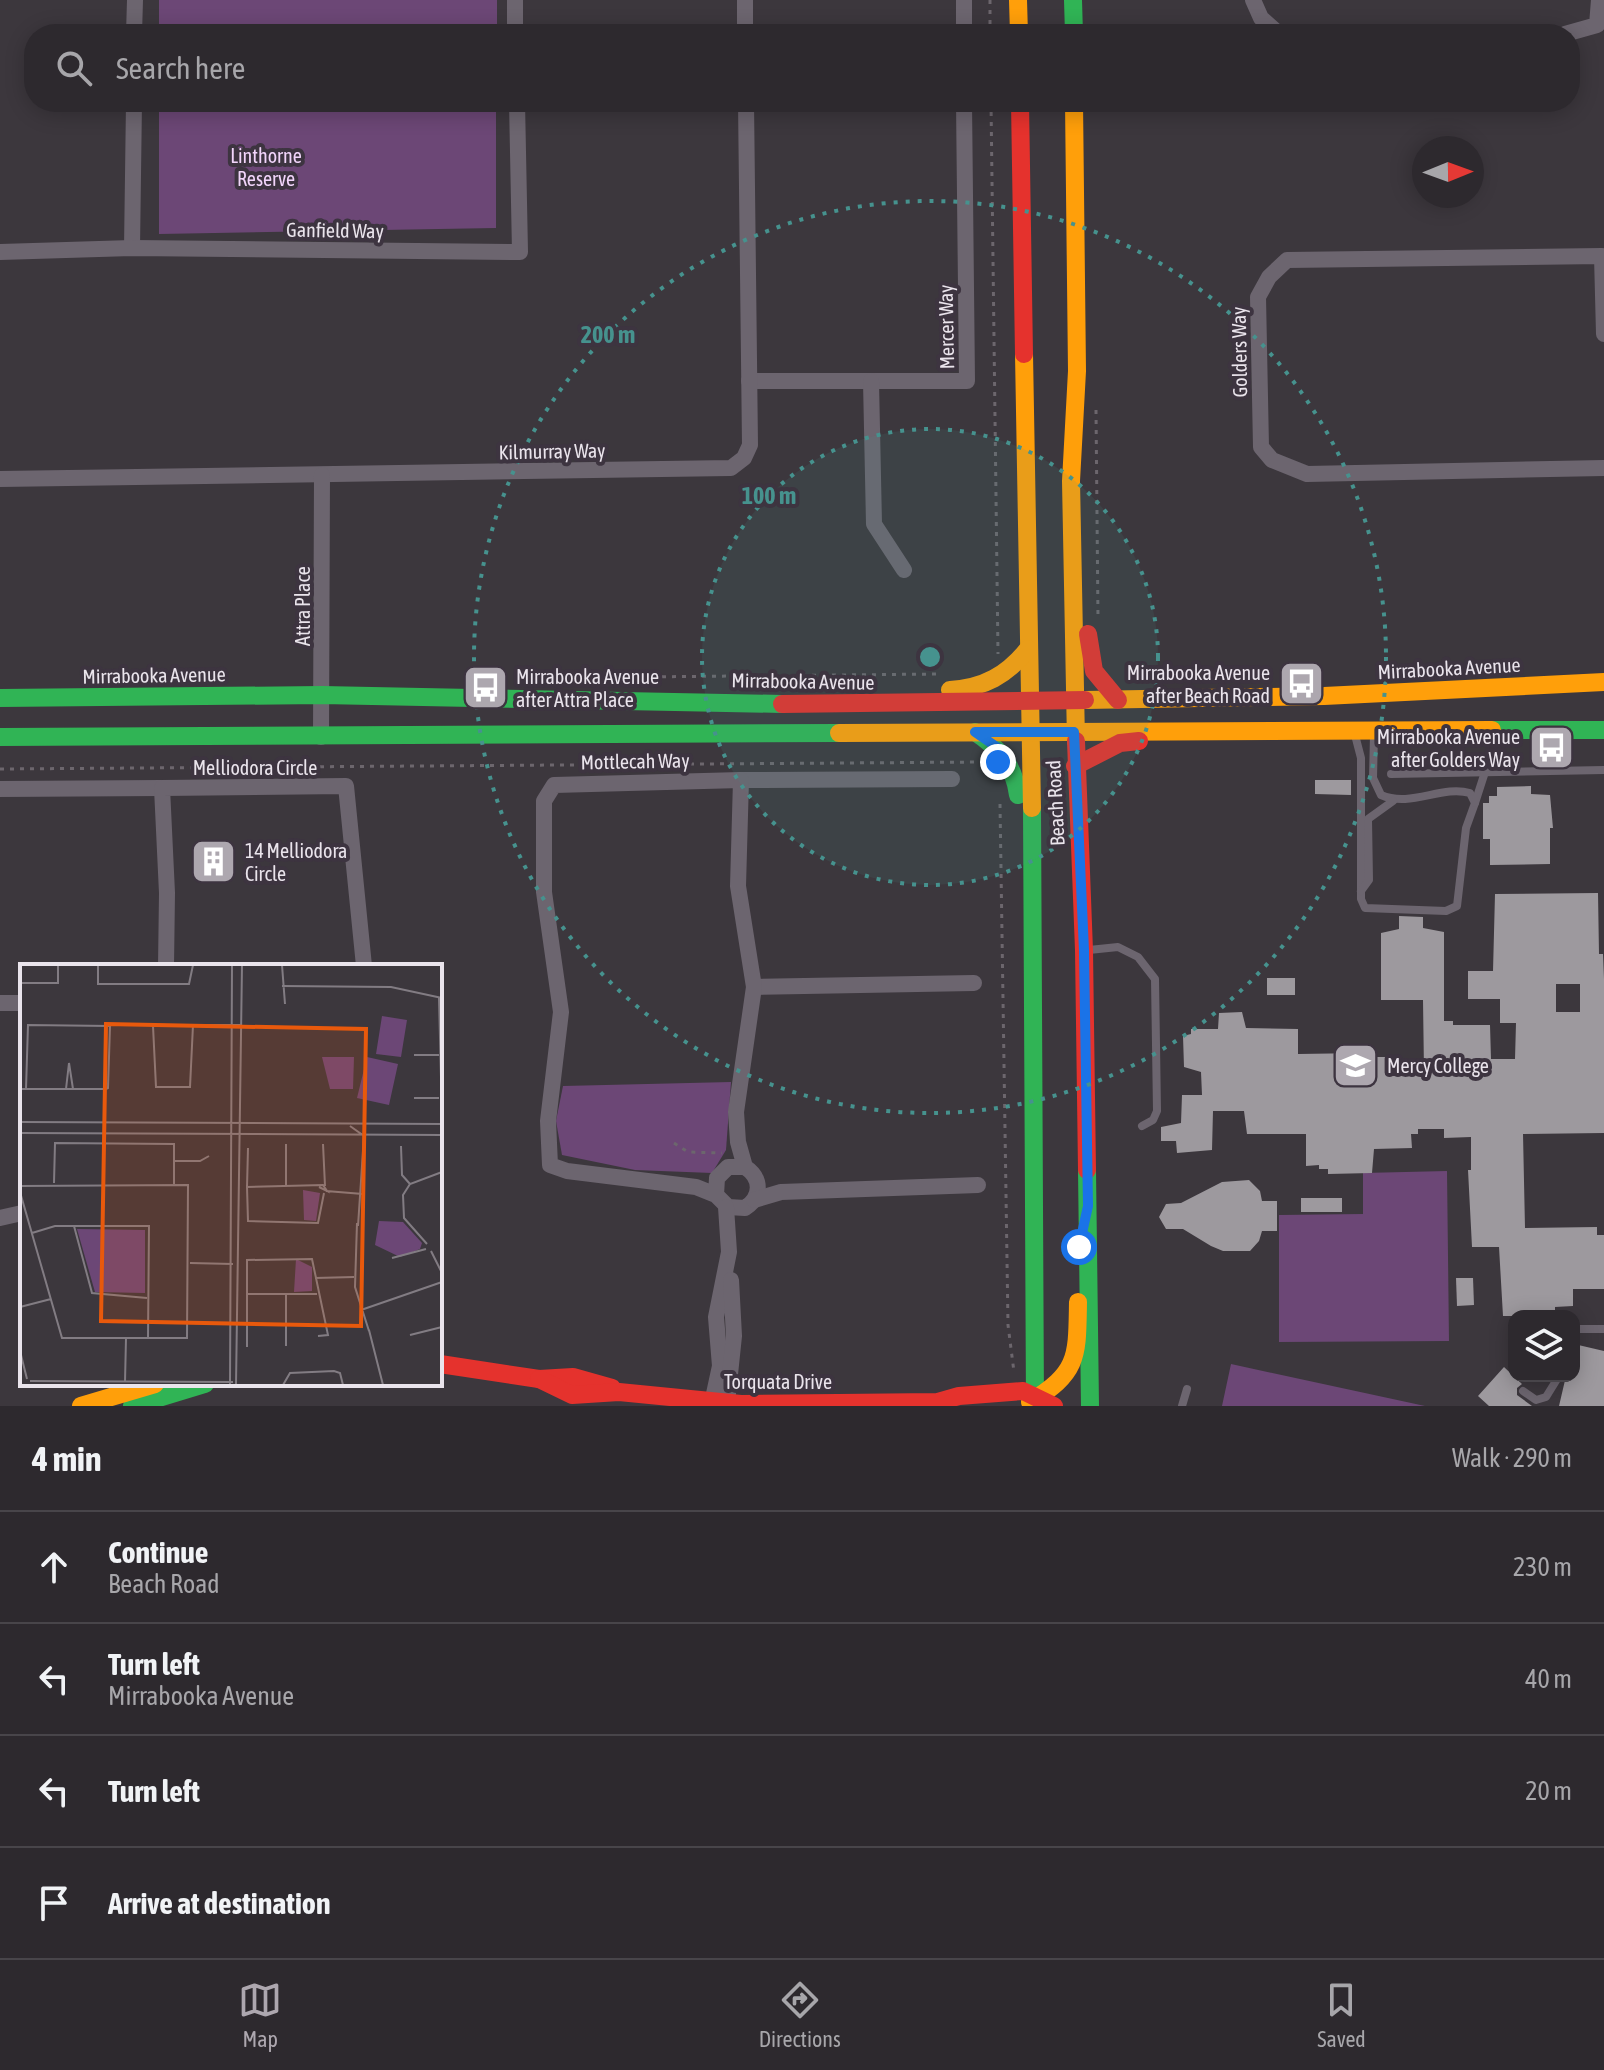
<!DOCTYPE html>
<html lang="en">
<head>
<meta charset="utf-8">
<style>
  body { margin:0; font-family:"Asap Condensed",sans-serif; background:#39353a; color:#f1f3f6 }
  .controls { position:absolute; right:24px; bottom:24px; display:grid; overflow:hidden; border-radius:16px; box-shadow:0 4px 20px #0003 }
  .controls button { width:72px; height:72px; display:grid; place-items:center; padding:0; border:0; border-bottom:2px solid #48454a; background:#2d292e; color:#f1f3f6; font:40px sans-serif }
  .compass { position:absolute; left:1412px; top:136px; width:72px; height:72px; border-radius:50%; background:#2d292e; box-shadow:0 4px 20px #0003; rotate:89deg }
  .stop { position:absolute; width:24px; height:24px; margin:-18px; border:6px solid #1a73e8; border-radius:50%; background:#fff }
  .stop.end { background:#1a73e8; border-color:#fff; box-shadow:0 2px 8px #0008 }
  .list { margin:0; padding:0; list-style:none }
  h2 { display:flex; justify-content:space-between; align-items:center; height:104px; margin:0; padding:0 32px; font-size:34px }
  h2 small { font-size:26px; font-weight:400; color:#a7a6aa }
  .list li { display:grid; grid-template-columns:52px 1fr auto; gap:24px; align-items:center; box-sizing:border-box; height:112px; padding:0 32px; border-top:2px solid #48454a }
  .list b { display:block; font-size:30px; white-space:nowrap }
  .list p { margin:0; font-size:26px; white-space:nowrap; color:#a7a6aa }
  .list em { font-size:26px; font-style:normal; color:#a7a6aa }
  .icon { flex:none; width:44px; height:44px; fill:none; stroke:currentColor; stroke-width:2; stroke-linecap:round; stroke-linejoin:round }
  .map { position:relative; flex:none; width:1604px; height:1406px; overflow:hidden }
  .search { position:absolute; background:#2d292e; box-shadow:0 4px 20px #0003; left:24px; right:24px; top:24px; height:88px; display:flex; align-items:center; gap:20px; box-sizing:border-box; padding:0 28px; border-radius:32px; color:#a7a6aa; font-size:30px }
  .sheet { height:552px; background:#2d292e }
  nav { display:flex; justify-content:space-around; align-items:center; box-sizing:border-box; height:112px; border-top:2px solid #48454a; background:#2d292e; font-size:22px; color:#a7a6aa }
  nav a { display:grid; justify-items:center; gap:4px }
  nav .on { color:#ada7af }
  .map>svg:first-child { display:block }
  .green { fill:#6c4776 }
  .building { fill:#9d999e; fill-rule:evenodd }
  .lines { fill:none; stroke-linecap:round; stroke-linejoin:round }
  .path { stroke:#6c666d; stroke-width:3; stroke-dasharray:4 6; stroke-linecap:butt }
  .lane { stroke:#6c656f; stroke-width:8 }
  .street { stroke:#6c656f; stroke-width:16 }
  .fast { stroke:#30b455; stroke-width:18 }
  .slow { stroke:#ff9f0a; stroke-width:18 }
  .jam { stroke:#e5322d; stroke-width:18 }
  .route { stroke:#1a73e8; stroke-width:10 }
  .ring { fill:none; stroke:#46928e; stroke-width:4; stroke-dasharray:4 8 }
  .labels { text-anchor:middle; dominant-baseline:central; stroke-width:8; stroke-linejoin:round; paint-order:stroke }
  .park-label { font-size:20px; fill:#f2d5fb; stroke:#3d3440 }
  .street-label { font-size:20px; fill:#eae4ec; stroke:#3d3440 }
  .poi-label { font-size:20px; fill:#eae4ec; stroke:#3d3440; text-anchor:start }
  .inset-road { fill:none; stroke:#827c83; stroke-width:2 }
  .view { fill:#e8590c; fill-opacity:0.15; stroke:#e8590c; stroke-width:4 }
  .inset-edge { fill:none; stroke:#eae4ec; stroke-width:4 }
  .centre { fill:#46928e; stroke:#3d3440; stroke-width:4 }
  .ring-label { font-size:24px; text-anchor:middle; font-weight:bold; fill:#46928e; stroke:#3d3440; stroke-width:8; stroke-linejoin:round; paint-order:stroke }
</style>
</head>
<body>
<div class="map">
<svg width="1604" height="1406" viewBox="0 0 1604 1406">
  <rect width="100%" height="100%" fill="#3c373d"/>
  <!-- green -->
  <g class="green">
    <rect x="159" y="0" width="338" height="34"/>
    <path d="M159 102H496V228L159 234Z"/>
    <path d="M731 1082 726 1150 712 1173 635 1170 562 1155 556 1121 563 1086Z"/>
    <path d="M1447 1171 1449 1341 1279 1342V1215L1363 1214V1173Z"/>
    <path d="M1231 1364 1425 1406H1222Z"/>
  </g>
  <!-- building -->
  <g class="building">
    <path d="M1315 780H1351V795L1315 794Z"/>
    <path d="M1531 786V794L1550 795 1553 828H1550V864L1490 865V839H1483V803H1489V796H1497V787Z"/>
    <path d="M225 852 226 882H206L203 853Z"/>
    <path d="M1598 893 1599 954H1603L1604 979V1133L1523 1134 1525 1228 1597 1227V1235H1604V1289H1573V1306L1555 1307V1316H1503L1499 1247H1472L1468 1170H1471V1137L1444 1138V1129H1418V1134H1411L1412 1148 1374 1149 1372 1173 1328 1174V1169H1319V1165L1306 1166V1134H1247L1244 1111H1213L1212 1150 1177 1153 1176 1141H1161V1127L1181 1123 1182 1095H1202L1201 1072 1184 1067 1183 1036 1191 1034V1029H1218L1219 1013 1242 1012 1246 1028 1298 1029V1054L1363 1053V1057H1394V1071H1424L1423 1000H1381V933L1399 929V916L1423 917V928L1444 932V1021H1453V1025H1490L1491 1059H1515L1516 1023H1500V999H1468V971H1493L1495 894ZM1556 984H1580V1012H1556Z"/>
    <rect x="1267" y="978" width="28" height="17"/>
    <path d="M1249 1180 1260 1191 1262 1201H1277V1231H1262L1259 1241 1250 1251H1223L1211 1246 1183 1229H1166L1159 1217 1166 1204 1181 1203 1222 1182Z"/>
    <rect x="1301" y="1198" width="41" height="14"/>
    <path d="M1456 1278H1473L1474 1305 1457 1306Z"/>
    <path d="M1574 1344 1604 1351V1406H1559L1566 1376H1574Z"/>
    <path d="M1504 1367 1522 1384 1517 1388V1395L1532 1406H1489L1478 1396Z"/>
  </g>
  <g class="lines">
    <!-- path -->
    <g class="path">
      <path d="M990 0V34"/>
      <path d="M991 102 998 654"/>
      <path d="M1096 410 1098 618"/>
      <path d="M532 678 940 674"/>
      <path d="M0 769 982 762"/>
      <path d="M1000 804 1008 1325 1014 1372"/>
      <path d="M674 1143 688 1152 722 1153"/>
    </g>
    <!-- lane -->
    <g class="lane">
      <path d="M1355 735 1361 758V899L1365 908 1446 911 1457 906 1466 828 1475 803 1470 793C1441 785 1411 808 1381 795L1373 778 1374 734"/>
      <path d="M1391 774 1604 770"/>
      <path d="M1475 803 1485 772"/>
      <path d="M1361 891 1369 880 1368 819 1393 801"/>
      <path d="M1089 950 1118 947 1138 957 1155 979 1157 1111 1153 1120 1142 1126"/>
      <path d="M1574 1329H1604"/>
      <path d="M1523 1391 1536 1400 1546 1397 1559 1376"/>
      <path d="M1182 1406 1187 1389"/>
    </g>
    <!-- street -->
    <g class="street">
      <path d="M515 0V34"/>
      <path d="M745 0V34"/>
      <path d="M964 0V34"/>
      <path d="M1253 0 1261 18 1279 34"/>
      <path d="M134 34 135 0"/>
      <path d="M1565 34 1597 25 1599 0"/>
      <path d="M132 248 134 102"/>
      <path d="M0 252 132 248 520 252 517 102"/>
      <path d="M1604 334 1602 256 1287 260 1269 277 1258 297 1261 447 1272 460 1307 474 1604 468"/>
      <path d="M749 381H967L964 102"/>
      <path d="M871 381 874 524 904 570"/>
      <path d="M0 479 731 468 744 458 750 445 746 102"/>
      <path d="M321 737 322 475"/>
      <path d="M741 780 952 779"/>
      <path d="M0 789 162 788"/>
      <path d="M166 966 167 893 162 788 346 786 364 966"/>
      <path d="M754 987 974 983"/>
      <path d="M0 1003H22"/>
      <path d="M716 1195 696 1187 567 1171 550 1165 548 1121 561 1012 544 892V801L554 785 741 780 738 886 754 987 736 1112 738 1142 745 1167C762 1178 762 1197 745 1208L728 1207 716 1195 717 1178 728 1167H745"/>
      <path d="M754 1200 781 1192 978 1185"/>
      <path d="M0 1218 22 1213"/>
      <path d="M712 1403 720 1366 716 1317 729 1252 726 1207"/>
      <path d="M727 1403 734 1336 731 1280"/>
    </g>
    <!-- fast -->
    <g class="fast">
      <path d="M1073 0 1074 34"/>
      <path d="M0 698 322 695 782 704"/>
      <path d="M1492 730H1604"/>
      <path d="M975 732C999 748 1014 765 1018 795"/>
      <path d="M0 737 839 733"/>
      <path d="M1032 808 1035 1406"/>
      <path d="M1087 1170 1090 1406"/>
      <path d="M132 1406 205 1384"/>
    </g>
    <!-- slow -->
    <g class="slow">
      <path d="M1018 0 1019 34"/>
      <path d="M1074 102 1077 371 1071 481 1076 741"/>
      <path d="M1024 354 1032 808"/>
      <path d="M950 690C984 688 1007 675 1028 649"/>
      <path d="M1085 700 1324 696 1604 682"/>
      <path d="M839 733 1492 730"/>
      <path d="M1030 1402C1079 1372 1077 1357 1078 1302"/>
      <path d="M81 1406 155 1384"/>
    </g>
    <!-- jam -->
    <g class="jam">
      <path d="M1020 102 1024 354"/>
      <path d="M1088 634 1094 671 1118 700"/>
      <path d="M782 704 1085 700"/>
      <path d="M1076 741 1084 950 1087 1170"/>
      <path d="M1075 766 1120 743 1139 741"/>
      <path d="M440 1364 539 1379 573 1377 612 1388"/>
      <path d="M539 1379 572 1395 619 1392 741 1404 938 1402 959 1396 1023 1391 1054 1406"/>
    </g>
  </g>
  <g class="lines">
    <!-- route -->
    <path class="route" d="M998 762 1001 750 975 732H1074L1084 950 1088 1206 1079 1247"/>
  </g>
  <!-- distance rings -->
  <circle cx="930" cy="657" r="228" fill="#46928e" fill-opacity=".12"/>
  <g class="ring">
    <circle cx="930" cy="657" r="228"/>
    <circle cx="930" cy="657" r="456"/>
  </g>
  <!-- icons -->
  <defs>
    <symbol id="bus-square" viewBox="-11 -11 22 22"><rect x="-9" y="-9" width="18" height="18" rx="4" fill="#ada7af" stroke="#3d3440"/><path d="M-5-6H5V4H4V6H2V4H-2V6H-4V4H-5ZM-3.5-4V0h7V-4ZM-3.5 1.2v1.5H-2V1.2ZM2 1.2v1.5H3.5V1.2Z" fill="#fff"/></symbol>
    <symbol id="building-square" viewBox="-11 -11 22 22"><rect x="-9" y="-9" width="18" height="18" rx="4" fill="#ada7af" stroke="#3d3440"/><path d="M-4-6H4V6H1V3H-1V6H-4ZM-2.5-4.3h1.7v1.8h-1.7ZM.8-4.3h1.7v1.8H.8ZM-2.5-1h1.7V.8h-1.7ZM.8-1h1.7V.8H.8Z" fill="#fff"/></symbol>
    <symbol id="school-square" viewBox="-11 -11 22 22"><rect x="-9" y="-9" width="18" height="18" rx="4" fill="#ada7af" stroke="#3d3440"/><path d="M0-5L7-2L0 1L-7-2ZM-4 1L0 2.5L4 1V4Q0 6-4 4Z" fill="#fff"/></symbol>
  </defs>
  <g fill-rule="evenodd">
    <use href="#bus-square" x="1276" y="658" width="51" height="51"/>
    <use href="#bus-square" x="460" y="662" width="51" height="51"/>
    <use href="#bus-square" x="1526" y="722" width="51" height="51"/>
    <use href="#building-square" x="188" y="836" width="51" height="51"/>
    <use href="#school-square" x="1330" y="1040" width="51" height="51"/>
  </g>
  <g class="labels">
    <!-- park labels -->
    <g class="park-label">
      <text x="266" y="155">Linthorne<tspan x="266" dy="23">Reserve</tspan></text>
    </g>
    <!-- street labels -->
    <g class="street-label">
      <text transform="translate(335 230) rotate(1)">Ganfield Way</text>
      <text transform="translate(946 327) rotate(-91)">Mercer Way</text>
      <text transform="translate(1239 352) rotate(-91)">Golders Way</text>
      <text transform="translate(552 451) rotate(-1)">Kilmurray Way</text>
      <text transform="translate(302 606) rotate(-90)">Attra Place</text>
      <text transform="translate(1449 668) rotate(-3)">Mirrabooka Avenue</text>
      <text transform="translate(154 675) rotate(-1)">Mirrabooka Avenue</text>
      <text transform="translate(803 681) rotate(1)">Mirrabooka Avenue</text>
      <text transform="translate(635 761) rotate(-1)">Mottlecah Way</text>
      <text x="255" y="767">Melliodora Circle</text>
      <text transform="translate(1055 803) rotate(-93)">Beach Road</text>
      <text x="778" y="1381">Torquata Drive</text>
    </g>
    <!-- poi labels -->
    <g class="poi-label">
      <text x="1270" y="672" text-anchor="end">Mirrabooka Avenue<tspan x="1270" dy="23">after Beach Road</tspan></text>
      <text x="516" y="676">Mirrabooka Avenue<tspan x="516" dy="23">after Attra Place</tspan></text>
      <text x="1520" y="736" text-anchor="end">Mirrabooka Avenue<tspan x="1520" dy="23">after Golders Way</tspan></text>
      <text x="245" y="850">14 Melliodora<tspan x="245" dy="23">Circle</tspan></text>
      <text x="1387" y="1065">Mercy College</text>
    </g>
  </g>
  <!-- overview -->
  <g transform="translate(20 964)">
    <rect width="422" height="422" fill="#3c373d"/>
    <path d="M362 52 387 56 381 93 356 90ZM302 93H334L333 125H310ZM347 93 378 100 369 141 337 134ZM283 226 300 229 296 257 284 256ZM359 257 383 258 402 279 400 285 380 293 355 281ZM57 265 125 266V329L75 328ZM276 295 292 303V327L274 328Z" fill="#6c4776"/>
    <path class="inset-road" d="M78 1V20H169L173 1M262 1 265 40M0 19H38V1M262 22 371 23 422 34M419 34 422 153M173 61 170 123H136L133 62 173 61H221M394 91H419M0 125H86L88 124 90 62 8 61 6 125M46 125 49 99 53 125M394 134H419M0 158 422 160M330 162 344 172 338 262M0 169 422 171M266 180V221M303 180 305 222M381 182 382 211 390 220M154 197H180L189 192M34 219 35 179 154 180V220M0 222 168 221 167 374H42L0 228M227 223 228 184M299 223 307 227 303 221 227 223 228 257 298 259 304 229M306 227 343 230M337 259 335 323 349 367M54 262 72 329 127 334M12 269 35 262H129L128 374M407 280 384 254 383 231 390 220 422 208M411 287 422 309M372 294 406 285M170 299 213 300M295 314 334 313M297 330H227V296L292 295 308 371 298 372M0 343 31 335M341 346 422 318M349 366 363 421M390 371 422 363M266 382V330M227 383V330M0 387 7 415M10 417 213 418M105 418 106 374M210 421 212 1M216 421 222 1M263 421 270 409 314 407 320 409 323 421"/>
    <path class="view" d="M86 60 346 65 341 362 81 357Z"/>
    <rect width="422" height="422" class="inset-edge"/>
  </g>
  <circle cx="930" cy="657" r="12" class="centre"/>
  <g class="ring-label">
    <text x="608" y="343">200 m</text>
    <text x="769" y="504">100 m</text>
  </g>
</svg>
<div class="controls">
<button><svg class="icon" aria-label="layers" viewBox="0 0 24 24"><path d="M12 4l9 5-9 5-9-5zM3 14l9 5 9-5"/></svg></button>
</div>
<svg class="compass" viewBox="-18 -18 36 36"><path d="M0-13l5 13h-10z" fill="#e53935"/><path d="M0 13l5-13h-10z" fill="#a7a6aa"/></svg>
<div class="stop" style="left:1079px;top:1247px"></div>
<div class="stop end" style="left:998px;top:762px"></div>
<div class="search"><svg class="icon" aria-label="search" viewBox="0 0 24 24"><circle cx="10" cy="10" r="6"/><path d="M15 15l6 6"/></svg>Search here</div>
</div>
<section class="sheet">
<h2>4 min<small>Walk · 290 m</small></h2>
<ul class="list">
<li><svg class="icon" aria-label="ahead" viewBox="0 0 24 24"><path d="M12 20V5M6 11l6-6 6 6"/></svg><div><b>Continue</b><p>Beach Road</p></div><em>230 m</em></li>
<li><svg class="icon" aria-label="left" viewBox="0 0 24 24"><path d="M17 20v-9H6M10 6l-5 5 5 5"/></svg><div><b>Turn left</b><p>Mirrabooka Avenue</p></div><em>40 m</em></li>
<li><svg class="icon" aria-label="left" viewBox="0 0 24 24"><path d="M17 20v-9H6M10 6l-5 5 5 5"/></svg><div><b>Turn left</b></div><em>20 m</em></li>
<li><svg class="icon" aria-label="arrive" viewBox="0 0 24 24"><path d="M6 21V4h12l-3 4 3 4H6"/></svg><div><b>Arrive at destination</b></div></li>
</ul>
</section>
<nav>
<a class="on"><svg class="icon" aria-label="map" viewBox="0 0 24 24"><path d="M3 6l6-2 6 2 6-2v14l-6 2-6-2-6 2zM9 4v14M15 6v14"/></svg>Map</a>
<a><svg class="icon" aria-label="directions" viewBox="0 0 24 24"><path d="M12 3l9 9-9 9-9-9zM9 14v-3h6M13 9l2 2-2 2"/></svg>Directions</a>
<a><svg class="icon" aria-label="saved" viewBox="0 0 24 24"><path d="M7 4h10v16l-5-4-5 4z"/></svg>Saved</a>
</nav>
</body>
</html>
